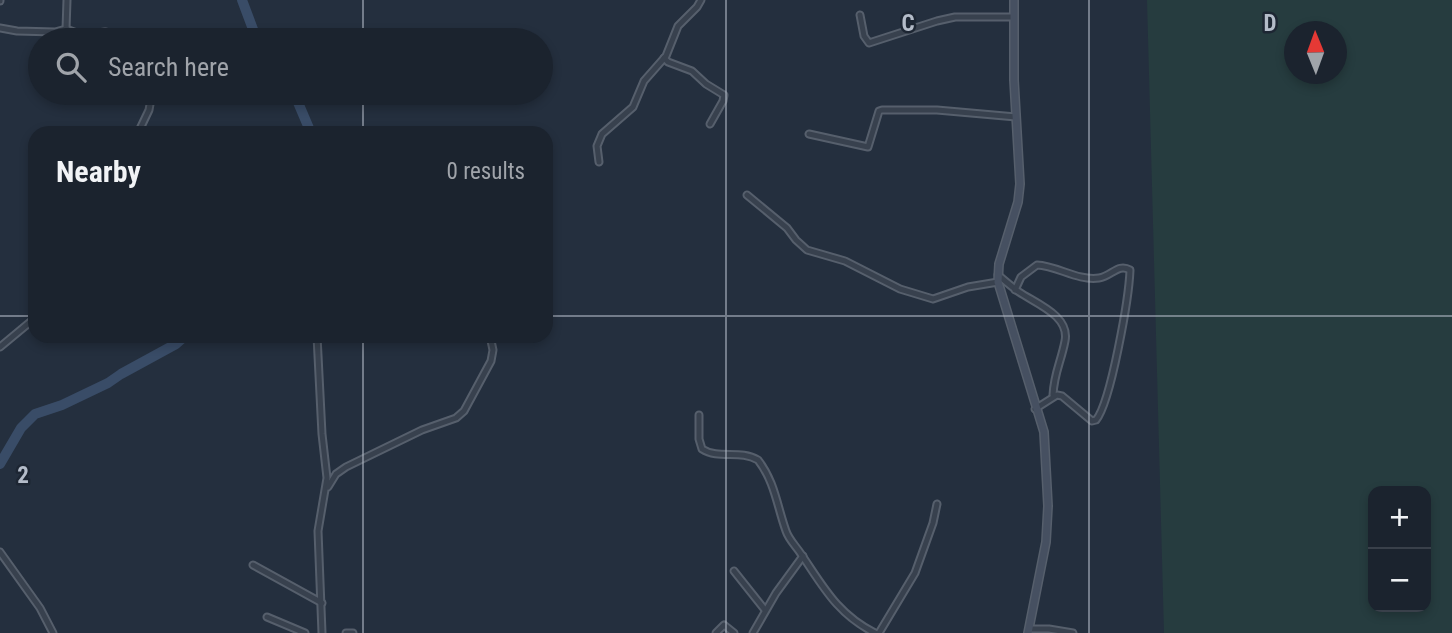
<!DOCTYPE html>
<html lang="en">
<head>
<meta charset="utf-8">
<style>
  body { margin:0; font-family:"Roboto Condensed",sans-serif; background:#282f3a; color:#f1f3f6 }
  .controls { position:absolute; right:21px; bottom:21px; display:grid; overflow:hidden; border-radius:14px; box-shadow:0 4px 10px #0003 }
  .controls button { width:63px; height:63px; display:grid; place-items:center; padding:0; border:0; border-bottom:2px solid #39404a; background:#1b232e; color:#f1f3f6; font:35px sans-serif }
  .compass { position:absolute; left:1284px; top:21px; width:63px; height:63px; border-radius:50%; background:#1b232e; box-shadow:0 4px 10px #0003; rotate:359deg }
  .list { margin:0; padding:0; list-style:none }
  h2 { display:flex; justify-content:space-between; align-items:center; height:91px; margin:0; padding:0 28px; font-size:30px }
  h2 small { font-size:23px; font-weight:400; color:#a0a4aa }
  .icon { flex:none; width:38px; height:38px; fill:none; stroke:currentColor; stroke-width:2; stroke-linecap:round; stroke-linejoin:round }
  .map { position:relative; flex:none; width:1452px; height:633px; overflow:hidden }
  .search { position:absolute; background:#1b232e; box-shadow:0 4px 10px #0003; left:28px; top:28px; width:525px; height:77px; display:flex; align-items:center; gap:18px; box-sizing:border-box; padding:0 24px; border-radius:38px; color:#a0a4aa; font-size:26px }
  .panel { position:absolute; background:#1b232e; box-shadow:0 4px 10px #0003; left:28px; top:126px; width:525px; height:217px; border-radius:21px }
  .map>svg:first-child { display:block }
  .green { fill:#263c3f; fill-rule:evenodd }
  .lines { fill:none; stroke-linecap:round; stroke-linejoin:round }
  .river { stroke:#394c67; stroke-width:10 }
  .street-casing { stroke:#565f6c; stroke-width:9 }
  .secondary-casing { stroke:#565f6c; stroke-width:10 }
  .street { stroke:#38414e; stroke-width:5 }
  .secondary { stroke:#465061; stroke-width:7 }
  .grid { fill:none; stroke:#b4bcc9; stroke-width:2; stroke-opacity:0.55 }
  .grid-label { font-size:23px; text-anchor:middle; font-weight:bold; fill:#b4bcc9; stroke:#1d2633; stroke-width:5; stroke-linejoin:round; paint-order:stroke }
</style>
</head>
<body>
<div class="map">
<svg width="1452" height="633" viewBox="0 0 1452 633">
  <rect width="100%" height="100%" fill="#242f3e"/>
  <!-- green -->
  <path class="green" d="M1147 0H1452V633H1164ZM1294 32H1336V74H1294ZM1373 491H1426V607H1373Z"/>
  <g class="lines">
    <!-- river -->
    <g class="river">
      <path d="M242 0 257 40"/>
      <path d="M294 93 311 133"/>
      <path d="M0 464 21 428 35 414 62 405 108 383 121 374 176 344 185 336"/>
    </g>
    <defs>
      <g id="street">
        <path d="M0 1V0"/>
        <path d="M860 15 864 36 869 43 937 21 955 17H1014"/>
        <path d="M0 28 17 31 55 32 66 29 82 35 105 32 124 36 129 40"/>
        <path d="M66 29 67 0"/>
        <path d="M664 58 668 62 692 71 706 84 724 95 723 101 710 124"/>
        <path d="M138 133 149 110 152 93"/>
        <path d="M809 134 868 147 879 111 882 110H937L1016 117"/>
        <path d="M599 162 597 146 602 134 633 107 644 81 666 56 678 26 697 7 701 0"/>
        <path d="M747 195 787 228 796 240 807 250 845 261 900 289 933 299 968 287 998 282"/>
        <path d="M998 275C1005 281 1012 287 1019 292 1037 304 1070 316 1065 341 1061 362 1054 373 1053 395"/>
        <path d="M1015 290 1021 277 1037 265C1058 266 1077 281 1099 278 1112 276 1118 263 1130 270 1129 297 1111 402 1096 420L1092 421 1062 396 1057 395 1035 409"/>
        <path d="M317 336 322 434 327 478 318 531 322 633"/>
        <path d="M0 347 35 318"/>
        <path d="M699 415V439L702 449C719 460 740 449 758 460 775 482 777 506 786 531 789 540 796 546 801 554 823 586 837 614 875 633"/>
        <path d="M328 487 336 474 346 467 422 430 456 418 464 411 491 361 493 350 490 336"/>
        <path d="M0 552 40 608 53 633"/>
        <path d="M253 565 322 603"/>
        <path d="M734 571 765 610"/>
        <path d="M267 617 305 633"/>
        <path d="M1029 629H1049L1073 633"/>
        <path d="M346 633H353"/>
        <path d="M716 633 724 625 734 633"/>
        <path d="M753 633 776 593 803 556"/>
        <path d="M879 633 915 573 933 523 937 504"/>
      </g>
      <path id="secondary" d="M1014 0V80L1020 184 1018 202 999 264 998 282 1044 432 1048 506 1046 542 1028 633"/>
    </defs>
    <!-- street casing -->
    <use href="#street" class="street-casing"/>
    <!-- secondary casing -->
    <use href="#secondary" class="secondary-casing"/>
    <!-- street -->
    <use href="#street" class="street"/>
    <!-- secondary -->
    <use href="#secondary" class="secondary"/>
  </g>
  <!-- grid -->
  <path class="grid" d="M363 0V40M726 0V633M1089 0V633M363 93V133M0 316H35M546 316H1452M363 336V633"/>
  <g class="grid-label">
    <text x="908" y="31">C</text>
    <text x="1270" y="31">D</text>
    <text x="23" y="483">2</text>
  </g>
</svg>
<div class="controls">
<button>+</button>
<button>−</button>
</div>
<svg class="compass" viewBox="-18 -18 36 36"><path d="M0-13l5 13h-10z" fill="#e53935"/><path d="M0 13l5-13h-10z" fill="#a0a4aa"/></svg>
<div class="search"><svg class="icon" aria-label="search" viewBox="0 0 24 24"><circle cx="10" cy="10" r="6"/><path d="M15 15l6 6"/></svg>Search here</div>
<section class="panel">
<h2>Nearby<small>0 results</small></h2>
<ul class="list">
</ul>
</section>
</div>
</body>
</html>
